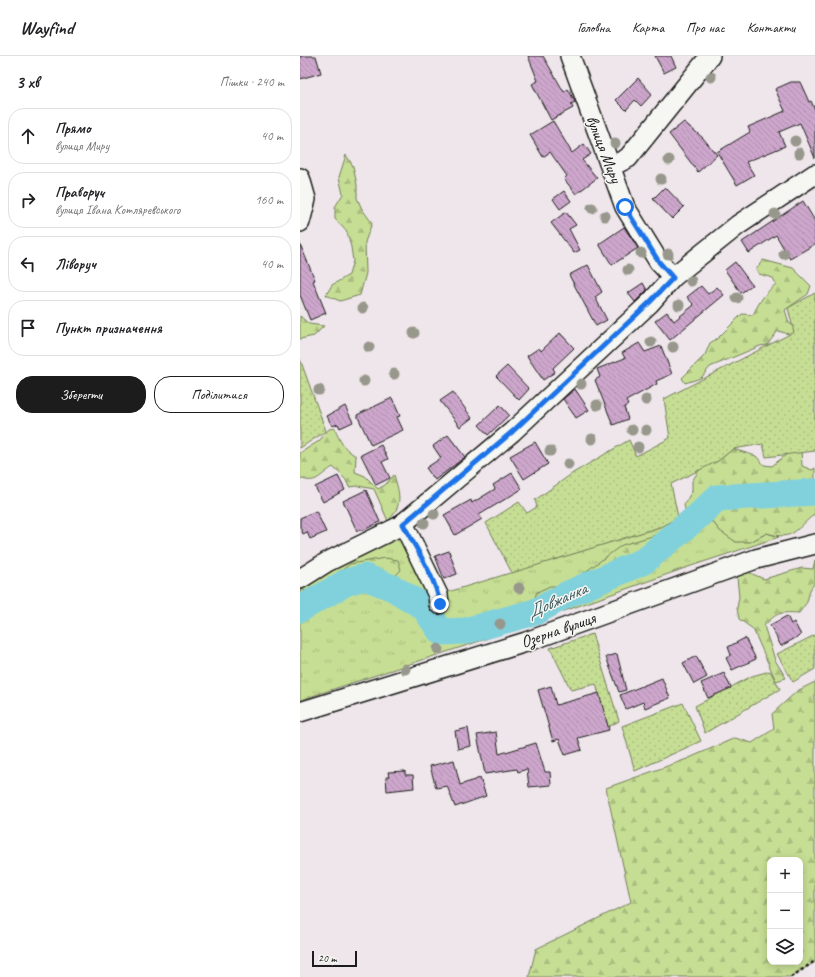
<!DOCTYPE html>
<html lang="uk">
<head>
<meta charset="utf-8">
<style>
  body { margin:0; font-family:Caveat,sans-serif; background:#f6f6f6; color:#202124 }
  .controls { position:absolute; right:12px; bottom:12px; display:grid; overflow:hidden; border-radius:8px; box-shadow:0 2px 10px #0003 }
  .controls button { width:36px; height:36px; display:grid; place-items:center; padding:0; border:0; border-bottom:1px solid #e0e0e0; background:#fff; color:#202124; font:20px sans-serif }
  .scale { position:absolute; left:12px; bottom:10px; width:45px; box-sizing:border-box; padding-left:4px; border:2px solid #1c1c1c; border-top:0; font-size:11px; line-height:14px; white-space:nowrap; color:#1c1c1c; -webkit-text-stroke:3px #f6f6f2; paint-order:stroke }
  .stop { position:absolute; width:12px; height:12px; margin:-9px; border:3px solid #1a73e8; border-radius:50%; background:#fff }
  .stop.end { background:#1a73e8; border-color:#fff; box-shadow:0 1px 4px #0008 }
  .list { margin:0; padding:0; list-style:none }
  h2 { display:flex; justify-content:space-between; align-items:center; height:52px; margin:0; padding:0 16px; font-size:17px }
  h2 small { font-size:13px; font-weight:400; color:#757577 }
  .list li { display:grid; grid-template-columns:26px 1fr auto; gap:12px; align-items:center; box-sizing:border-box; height:56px; margin:0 8px 8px; padding:0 8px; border:1px solid #e0e0e0; border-radius:16px }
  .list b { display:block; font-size:15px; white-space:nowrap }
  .list p { margin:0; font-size:13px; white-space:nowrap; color:#757577 }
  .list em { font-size:13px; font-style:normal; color:#757577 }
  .actions { display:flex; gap:8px; padding:12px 16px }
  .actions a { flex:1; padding:9px 0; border:1px solid #1c1c1c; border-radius:16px; text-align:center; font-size:14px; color:#1c1c1c }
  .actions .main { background:#1c1c1c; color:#fff }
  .icon { flex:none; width:22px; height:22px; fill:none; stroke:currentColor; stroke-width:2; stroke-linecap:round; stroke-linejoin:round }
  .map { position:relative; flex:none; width:515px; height:921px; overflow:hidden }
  header { display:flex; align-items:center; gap:24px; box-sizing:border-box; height:56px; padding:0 20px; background:#fff; border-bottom:1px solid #e0e0e0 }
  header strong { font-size:19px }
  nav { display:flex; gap:22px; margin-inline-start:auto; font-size:14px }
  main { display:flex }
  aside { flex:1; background:#fff }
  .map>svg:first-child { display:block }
  .grass { fill:url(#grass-tufts); stroke:#717d58 }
  .forest { fill:url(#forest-firs); stroke:#717d58; fill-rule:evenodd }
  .garden { fill:url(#garden-dots); stroke:#717d58 }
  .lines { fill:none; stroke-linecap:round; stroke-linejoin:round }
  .river { stroke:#81d1dd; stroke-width:27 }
  .building { fill:url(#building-back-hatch); stroke:#1c1c1c }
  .minor-casing { stroke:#1c1c1c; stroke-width:22 }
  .path { stroke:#1c1c1c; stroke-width:2.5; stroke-dasharray:3 3; stroke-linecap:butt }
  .minor { stroke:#f6f6f2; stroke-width:19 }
  .tree { fill:#97978c }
  .route { stroke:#1a73e8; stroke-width:5 }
  .labels { text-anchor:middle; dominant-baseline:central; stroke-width:3; stroke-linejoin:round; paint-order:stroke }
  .street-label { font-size:17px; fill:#1c1c1c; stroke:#f6f6f2 }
  .water-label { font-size:18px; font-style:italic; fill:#3f5b60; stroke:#f6f6f2 }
</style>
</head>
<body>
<header>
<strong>Wayfind</strong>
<nav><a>Головна</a><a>Карта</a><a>Про нас</a><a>Контакти</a></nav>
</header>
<main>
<aside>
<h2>3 хв<small>Пішки · 240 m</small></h2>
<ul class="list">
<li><svg class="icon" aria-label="ahead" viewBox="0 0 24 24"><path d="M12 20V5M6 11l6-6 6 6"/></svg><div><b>Прямо</b><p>вулиця Миру</p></div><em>40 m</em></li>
<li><svg class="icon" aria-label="right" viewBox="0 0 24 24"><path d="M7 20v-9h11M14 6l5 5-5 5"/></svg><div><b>Праворуч</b><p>вулиця Івана Котляревського</p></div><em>160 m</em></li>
<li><svg class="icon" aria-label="left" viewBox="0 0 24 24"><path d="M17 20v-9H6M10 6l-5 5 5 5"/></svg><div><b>Ліворуч</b></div><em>40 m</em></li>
<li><svg class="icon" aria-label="arrive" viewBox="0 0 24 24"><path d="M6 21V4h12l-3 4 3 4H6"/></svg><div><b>Пункт призначення</b></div></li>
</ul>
<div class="actions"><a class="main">Зберегти</a><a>Поділитися</a></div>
</aside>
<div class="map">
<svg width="515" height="921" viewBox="0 0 515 921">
  <defs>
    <pattern id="grass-tufts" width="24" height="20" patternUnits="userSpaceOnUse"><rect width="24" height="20" fill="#c6de94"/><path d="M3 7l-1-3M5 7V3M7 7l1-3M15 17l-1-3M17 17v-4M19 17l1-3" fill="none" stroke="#aabe7f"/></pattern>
    <pattern id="forest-firs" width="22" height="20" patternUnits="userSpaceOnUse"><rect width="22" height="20" fill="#c6de94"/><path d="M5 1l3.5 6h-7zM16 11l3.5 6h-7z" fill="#aabe7f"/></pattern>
    <pattern id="garden-dots" width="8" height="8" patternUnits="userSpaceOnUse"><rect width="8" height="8" fill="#c6de94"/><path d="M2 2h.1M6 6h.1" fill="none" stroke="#aabe7f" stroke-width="1.8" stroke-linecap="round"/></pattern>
    <pattern id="building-back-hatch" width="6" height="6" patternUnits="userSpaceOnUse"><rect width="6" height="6" fill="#cda6cc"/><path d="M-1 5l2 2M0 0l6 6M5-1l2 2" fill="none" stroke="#af8eaf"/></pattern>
  </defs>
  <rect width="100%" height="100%" fill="#eee6ea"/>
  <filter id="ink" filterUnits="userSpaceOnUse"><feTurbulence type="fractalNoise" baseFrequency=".025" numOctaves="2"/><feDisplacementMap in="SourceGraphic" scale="8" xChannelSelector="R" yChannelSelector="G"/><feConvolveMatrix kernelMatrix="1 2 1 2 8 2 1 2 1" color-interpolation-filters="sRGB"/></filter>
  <g filter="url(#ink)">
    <!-- grass -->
    <path class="grass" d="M386 457 413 466 420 475 450 486 467 477 479 481 385 512 180 585 0 644V523L100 470 145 537 363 470Z"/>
    <!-- forest -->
    <g class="forest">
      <path d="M46 99 53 110 57 129V142L62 153 72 167 65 186 66 217 60 239 40 245 26 239 32 229 49 219 53 205 51 191 47 176 35 163V151L43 138 39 121Z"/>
      <path d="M463 204 493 212 511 230 508 238 485 254 489 267 496 271 492 279 478 275 467 289 460 290 410 311 401 322 385 327 382 322 405 299 410 287 418 282 442 258 453 259C459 246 465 237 476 228L473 222 459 218 456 213Z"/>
      <path d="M0 260 9 268 24 270 14 280 0 283Z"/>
      <path d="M35 372C39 385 44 393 56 400L55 416 65 420 78 433 85 429 94 419C100 439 103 449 88 465L74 433 58 430 49 431 46 424 33 411C19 419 17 429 0 422V397L19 385 29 373Z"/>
      <path d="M433 393 456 400 464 409 472 410 487 398 501 394 502 410 512 414 515 412V458C496 472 494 486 467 477L450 486H436L420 475 413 466 386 457 384 449 392 435V425L400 413 418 405Z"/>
      <path d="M382 467 347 502 281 544 260 549 233 546 237 536 250 530H266L322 489 359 478 367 472Z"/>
      <path d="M85 502 98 504 101 514 92 523 63 527H37L31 523 50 508Z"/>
      <path d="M515 504V526L510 534 507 546 499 557C480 556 477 556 464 570L475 604 486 622 476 625 453 573 439 563 437 552 439 541 437 521 448 516 464 523 502 512 513 513Z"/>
      <path d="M0 535 2 534 31 539 26 548 0 564Z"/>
      <path d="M515 626V906L490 921H229L236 893 331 846 306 732 387 703 435 682 452 687 474 673 472 658 497 635ZM470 804H500V906H470Z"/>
    </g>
    <!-- garden -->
    <g class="garden">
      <path d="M515 237V395L466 401 463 388 433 393 418 405 371 428 378 461 363 470 212 517 186 467 219 446 227 457 237 451 235 444 273 417 329 384 336 400 370 382 364 343 494 276 488 252Z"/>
      <path d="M0 303 26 375 0 392Z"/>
      <path d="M292 578 319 665 308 671 296 628 271 634 250 592Z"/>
      <path d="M515 579V613L493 626 477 598Z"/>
      <path d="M470 615 480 633 405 677 395 650 452 620Z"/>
      <path d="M383 647 401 685 335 715 322 670Z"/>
    </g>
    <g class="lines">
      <!-- river -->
      <path class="river" d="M0 553 47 526 65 521 93 532 124 551 141 576 165 575 235 556 266 539 344 505 397 461 417 442 515 436"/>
    </g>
    <!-- building -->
    <g class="building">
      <path d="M0 0H16L21 17 0 23Z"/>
      <path d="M228 0H243L264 36 268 33 274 44 275 46 271 48 273 52 251 64 232 28 238 25Z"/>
      <path d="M355 0H371L376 11 364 17Z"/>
      <path d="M338 22 352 38 341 50 335 44 326 54 316 44Z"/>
      <path d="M491 26H500L509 46 511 45 515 54V102L500 67 479 76 485 90 446 106 454 119 437 129 417 96 450 76 448 71 485 55 475 33Z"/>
      <path d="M253 65 272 97 284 88 291 98 282 104 297 122 276 138 264 123 267 120 250 96 243 101 230 79Z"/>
      <path d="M384 66 403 82 417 99 398 116 369 78Z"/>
      <path d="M365 131 384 151 372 163 353 143Z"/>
      <path d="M264 135 271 145 260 153 253 143Z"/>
      <path d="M503 145 515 165V188L490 203 476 179 449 197 442 186Z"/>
      <path d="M266 156 276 169 269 173 280 194 274 197 251 167Z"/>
      <path d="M324 171 338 192 312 209 299 188Z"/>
      <path d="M0 188 15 224 13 225 26 257 10 264 0 239Z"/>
      <path d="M435 206 452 229 441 237 425 214Z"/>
      <path d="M288 209 302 236 295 241 307 264 296 270 269 219Z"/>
      <path d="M343 227 347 234 335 246 328 237Z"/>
      <path d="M401 230 408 238 417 231 424 239 370 284 355 265 367 256 374 265 394 249 387 241Z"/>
      <path d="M260 277 274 292 253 312 255 316 243 324 227 300 239 292 241 295Z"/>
      <path d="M339 287 345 296 361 290 372 318 356 325 357 328 326 345 328 349 324 351 328 363 313 369 295 324 300 321 297 313 325 302 322 297Z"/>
      <path d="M207 310 229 333 219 344 196 320Z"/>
      <path d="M275 333 289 354 276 362 263 343Z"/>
      <path d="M153 336 172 362 160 371 140 345Z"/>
      <path d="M92 342 100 360 97 361 103 374 71 389 57 359Z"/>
      <path d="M200 349 209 359 188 379 179 369Z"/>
      <path d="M45 350 53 366 40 372 38 368 32 370 27 360Z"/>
      <path d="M148 379 165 401 135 424 126 412 141 402 133 390Z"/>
      <path d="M235 386 248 408 224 423 210 400Z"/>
      <path d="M81 389 88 403 82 406 90 422 76 429 61 399Z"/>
      <path d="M212 417 222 433 179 459 182 463 155 479 144 459 171 444 172 447 195 433 193 429Z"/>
      <path d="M38 420 45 434 23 446 15 431Z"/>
      <path d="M66 434 80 466 62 475 61 473 57 475 43 445Z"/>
      <path d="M16 455 26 476 10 483 7 476 3 478 0 471V462Z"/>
      <path d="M149 495 157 518 144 523 135 500Z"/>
      <path d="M487 560 491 568 494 566 501 579 481 590 470 569Z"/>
      <path d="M445 582 456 603 432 614 426 602 431 599 428 591Z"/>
      <path d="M317 598 326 634 319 636 306 601Z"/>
      <path d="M396 600 407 621 394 628 383 607Z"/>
      <path d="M424 617 431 632 408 642 401 627Z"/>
      <path d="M362 622 370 642 345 652 343 646 326 653 320 639Z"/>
      <path d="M251 630 256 649 299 637 309 674 278 682 282 694 265 699 259 683 253 685 238 634Z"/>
      <path d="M168 672 171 690 158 693 155 675Z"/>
      <path d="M196 676 199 698 236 687 245 716H250L251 729 229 731 227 713 218 716 217 713 185 718 177 679Z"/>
      <path d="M154 704 160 729 180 722 186 740 155 751 147 730 136 732 130 710Z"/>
      <path d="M105 715V719H113L114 732 87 735 86 721H89L88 716Z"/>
    </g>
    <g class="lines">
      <defs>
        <g id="minor">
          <path d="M270 0 325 151 359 206 373 221"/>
          <path d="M312 110 328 102 410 0"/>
          <path d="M0 122 6 143 0 166"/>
          <path d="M103 467 138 539 139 548"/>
          <path d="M0 523 27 506 100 470 212 376 350 247 373 221 438 169 515 118"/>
          <path d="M0 656 226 586 456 503 515 488"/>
        </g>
      </defs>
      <!-- minor casing -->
      <use href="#minor" class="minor-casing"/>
      <!-- path -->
      <path class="path" d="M491 921 515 905"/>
      <!-- minor -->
      <use href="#minor" class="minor"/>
    </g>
    <!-- trees -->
    <g class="tree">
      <circle cx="411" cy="21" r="5.5"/>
      <circle cx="495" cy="85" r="5.5"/>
      <circle cx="315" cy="87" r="5.5"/>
      <circle cx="499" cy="97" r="5.5"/>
      <circle cx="369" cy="104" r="5.5"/>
      <circle cx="361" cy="123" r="5.5"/>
      <circle cx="292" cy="152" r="5.5"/>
      <circle cx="475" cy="158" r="5.5"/>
      <circle cx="305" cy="160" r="5.5"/>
      <circle cx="341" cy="197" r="5.5"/>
      <circle cx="368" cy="198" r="5.5"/>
      <circle cx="484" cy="198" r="5.5"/>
      <circle cx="328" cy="214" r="5.5"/>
      <circle cx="391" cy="225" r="5.5"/>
      <circle cx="437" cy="242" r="5.5"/>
      <circle cx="379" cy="249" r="5.5"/>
      <circle cx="63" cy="252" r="5.5"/>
      <circle cx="114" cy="277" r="5.5"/>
      <circle cx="351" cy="286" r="5.5"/>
      <circle cx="69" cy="291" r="5.5"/>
      <circle cx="373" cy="291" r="5.5"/>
      <circle cx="94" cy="318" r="5.5"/>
      <circle cx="64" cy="325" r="5.5"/>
      <circle cx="281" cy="328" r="5.5"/>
      <circle cx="19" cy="334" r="5.5"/>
      <circle cx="346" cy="344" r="5.5"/>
      <circle cx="297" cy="349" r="5.5"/>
      <circle cx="332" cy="374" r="5.5"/>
      <circle cx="346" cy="374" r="5.5"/>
      <circle cx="292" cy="383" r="5.5"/>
      <circle cx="338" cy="391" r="5.5"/>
      <circle cx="250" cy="395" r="5.5"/>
      <circle cx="268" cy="408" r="5.5"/>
      <circle cx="134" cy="458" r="5.5"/>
      <circle cx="124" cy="467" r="5.5"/>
      <circle cx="219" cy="532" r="5.5"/>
      <circle cx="200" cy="568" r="5.5"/>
      <circle cx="138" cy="593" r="5.5"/>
      <circle cx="105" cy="613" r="5.5"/>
    </g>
  </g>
  <g class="lines" filter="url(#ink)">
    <!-- route -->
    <path class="route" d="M140 548C135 520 116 493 103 468L212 376 350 246 373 222 359 206 325 151"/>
  </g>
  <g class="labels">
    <!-- street labels -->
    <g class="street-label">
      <text transform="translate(304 93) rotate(69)">вулиця Миру</text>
      <text transform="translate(258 574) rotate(-19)">Озерна вулиця</text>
    </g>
    <!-- water labels -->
    <g class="water-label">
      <text transform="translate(257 544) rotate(-24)">Довжанка</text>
    </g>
  </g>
</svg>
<div class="controls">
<button>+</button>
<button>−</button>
<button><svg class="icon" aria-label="layers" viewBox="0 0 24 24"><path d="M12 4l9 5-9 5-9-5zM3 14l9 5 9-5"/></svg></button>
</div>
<div class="scale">20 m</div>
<div class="stop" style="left:325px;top:151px"></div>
<div class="stop end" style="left:140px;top:548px"></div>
</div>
</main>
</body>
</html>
